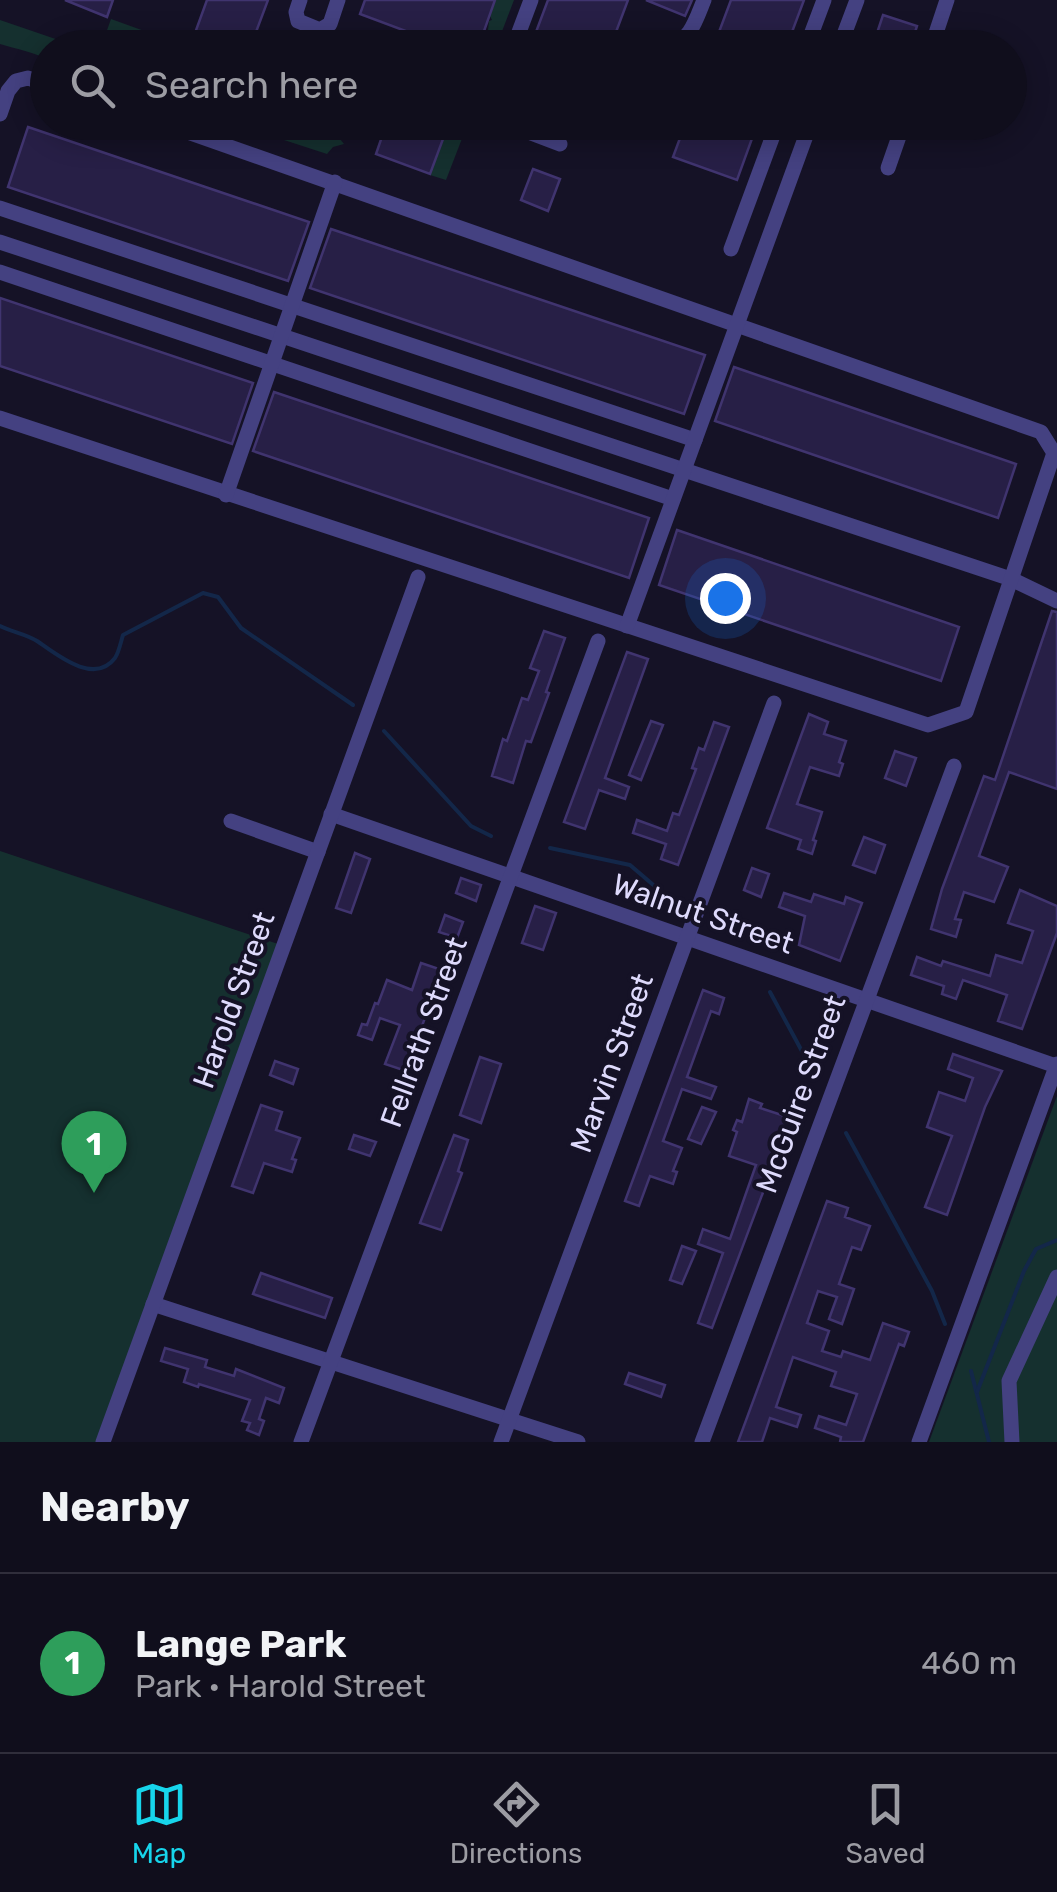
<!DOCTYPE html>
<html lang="en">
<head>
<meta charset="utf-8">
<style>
  body { margin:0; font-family:Rubik,sans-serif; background:#1e1c29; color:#f1f3f6 }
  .you { position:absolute; left:725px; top:598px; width:35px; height:35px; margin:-25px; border:8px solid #fff; border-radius:50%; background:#1a73e8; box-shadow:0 0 0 15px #1a73e833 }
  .badge { display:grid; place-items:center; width:65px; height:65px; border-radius:50%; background:#17d5eb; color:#fff; font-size:32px; font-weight:700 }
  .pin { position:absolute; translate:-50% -82px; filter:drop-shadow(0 2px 5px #0008) }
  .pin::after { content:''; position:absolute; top:52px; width:35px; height:30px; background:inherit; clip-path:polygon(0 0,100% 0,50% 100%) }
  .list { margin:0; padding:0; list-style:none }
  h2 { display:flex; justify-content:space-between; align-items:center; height:130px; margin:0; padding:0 40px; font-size:42px }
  h2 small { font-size:32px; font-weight:400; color:#9c9ca3 }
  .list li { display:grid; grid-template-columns:65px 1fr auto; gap:30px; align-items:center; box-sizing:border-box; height:180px; padding:0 40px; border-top:2px solid #302e3b }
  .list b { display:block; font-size:38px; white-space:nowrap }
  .list p { margin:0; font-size:32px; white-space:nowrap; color:#9c9ca3 }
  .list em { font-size:32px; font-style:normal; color:#9c9ca3 }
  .icon { flex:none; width:55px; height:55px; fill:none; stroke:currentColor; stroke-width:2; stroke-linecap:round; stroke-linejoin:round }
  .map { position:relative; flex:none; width:1057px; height:1442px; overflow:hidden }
  .search { position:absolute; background:#100e1c; box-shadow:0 5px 25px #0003; left:30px; right:30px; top:30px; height:110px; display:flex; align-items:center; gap:25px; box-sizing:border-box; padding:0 35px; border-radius:55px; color:#9c9ca3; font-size:38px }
  .sheet { height:310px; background:#100e1c }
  nav { display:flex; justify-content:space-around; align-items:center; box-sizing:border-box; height:140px; border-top:2px solid #302e3b; background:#100e1c; font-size:28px; color:#9c9ca3 }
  nav a { display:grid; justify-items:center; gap:5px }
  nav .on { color:#17d5eb }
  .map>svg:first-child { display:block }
  .green { fill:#15302f }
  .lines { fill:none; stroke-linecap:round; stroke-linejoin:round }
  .stream { stroke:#132749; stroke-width:4 }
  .building { fill:#271f46; stroke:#40346f; stroke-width:2.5 }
  .minor { stroke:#444181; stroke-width:15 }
  .labels { text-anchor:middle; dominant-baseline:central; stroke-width:8; stroke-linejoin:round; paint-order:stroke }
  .street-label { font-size:30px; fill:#dedafc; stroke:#151226 }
</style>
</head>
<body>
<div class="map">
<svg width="1057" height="1442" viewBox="0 0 1057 1442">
  <rect width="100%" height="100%" fill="#151226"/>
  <!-- green -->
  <g class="green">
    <path d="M496 0H514L496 47H479L488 30 489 21 492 20 490 16Z"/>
    <path d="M111 19 150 33 154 31 192 45 101 47Z"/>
    <path d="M0 20 79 47 48 48 47 59C33 52 16 49 0 44Z"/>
    <path d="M232 123H286L340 139 344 144 333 147 327 154Z"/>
    <path d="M450 123H468L446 180 430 175Z"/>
    <path d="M0 851 278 944 98 1442H0Z"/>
    <path d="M1057 1096V1442H929Z"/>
  </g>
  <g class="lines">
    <!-- stream -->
    <g class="stream">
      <path d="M0 626C12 632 26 634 37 641 56 654 94 686 115 658 119 652 121 641 123 635L203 593 218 597 241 628 353 705"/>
      <path d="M384 731 471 826 491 836"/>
      <path d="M550 848 630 865 665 895"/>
      <path d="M770 992 811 1068"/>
      <path d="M846 1133 932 1291 945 1324"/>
      <path d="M971 1371 989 1442"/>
      <path d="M977 1392 1024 1271 1036 1249 1057 1240"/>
    </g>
  </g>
  <!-- building -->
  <g class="building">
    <path d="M65 0H113L107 17Z"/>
    <path d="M207 0H268L250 48H201L191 44Z"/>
    <path d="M365 0H495L478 48H451L360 14Z"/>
    <path d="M548 0H628L610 48H530Z"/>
    <path d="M646 0H692L685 16Z"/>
    <path d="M731 0H804L786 48H713Z"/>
    <path d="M883 15 917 26 910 48H889L874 42Z"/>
    <path d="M387 122H422L446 131 430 174 376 154Z"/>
    <path d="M686 122H758L737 180 673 157Z"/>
    <path d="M28 127 309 222 288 281 8 187Z"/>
    <path d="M533 169 560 179 548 211 521 200Z"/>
    <path d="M331 229 705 355 684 414 310 288Z"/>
    <path d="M0 298 253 383 232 444 0 366Z"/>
    <path d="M734 367 1016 464 998 518 715 421Z"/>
    <path d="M274 392 649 518 629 578 253 451Z"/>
    <path d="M677 530 959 627 941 681 659 585Z"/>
    <path d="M1052 611 1057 612V789L1009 772 979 856 1008 867 994 902 964 892 955 919 961 920 956 937 931 929 942 889 984 776 995 780Z"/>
    <path d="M544 631 565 638 546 692 549 693 531 742 526 741 513 783 492 776 503 739 507 741 522 698 528 700 539 671 530 668Z"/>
    <path d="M627 652 648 659 605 778 629 787 625 799 599 790 585 829 564 822Z"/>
    <path d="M809 714 828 722 824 734 846 741 839 762 843 764 839 776 810 767 797 804 822 812 813 840 816 841 812 854 798 849 801 840 767 828Z"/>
    <path d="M651 721 663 725 641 780 629 775Z"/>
    <path d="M714 722 729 727 678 865 661 859 666 844 633 833 637 820 667 831 673 813 679 815 696 769 692 768 699 748 704 750Z"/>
    <path d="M895 751 916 758 906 786 885 778Z"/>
    <path d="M864 837 885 845 875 873 853 865Z"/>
    <path d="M355 853 370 859 351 913 336 908Z"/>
    <path d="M752 868 769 874 761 897 744 890Z"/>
    <path d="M461 878 481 885 476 901 456 893Z"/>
    <path d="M1020 890 1057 906V933L1022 1029 998 1021 1007 995 963 980 956 999 942 994 944 986 911 975 917 957 941 966 943 961 990 976 996 955 1022 963 1033 931 1008 923Z"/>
    <path d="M784 893 811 902 814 894 844 904 846 897 862 903 840 961 799 945 805 916 779 907Z"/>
    <path d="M535 906 556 913 543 950 522 943Z"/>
    <path d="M445 915 463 922 457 938 439 932Z"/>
    <path d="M421 963 442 970 406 1071 385 1064 400 1025 380 1018 372 1040 358 1035 362 1024 367 1025 375 1003 378 1004 387 980 412 990Z"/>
    <path d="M703 990 724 998 719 1014 711 1011 687 1077 716 1087 711 1099 682 1089 663 1141 682 1148 673 1171 677 1172 673 1184 650 1176 639 1206 625 1201Z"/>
    <path d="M953 1054 1002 1071 985 1107 947 1215 925 1207 952 1136 927 1127 939 1092 965 1101 973 1078 948 1069Z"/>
    <path d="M480 1057 501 1064 481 1123 460 1115Z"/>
    <path d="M275 1061 298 1069 293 1084 270 1075Z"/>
    <path d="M749 1099 762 1104 760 1108 791 1118 712 1328 698 1323 723 1253 698 1244 703 1229 730 1239 744 1199 756 1165 729 1156 737 1132 733 1130 737 1120 742 1122Z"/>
    <path d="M261 1105 282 1112 276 1130 300 1138 292 1159 296 1160 292 1172 264 1163 253 1193 232 1186Z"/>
    <path d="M702 1107 716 1112 701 1144 688 1139Z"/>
    <path d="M354 1135 376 1142 370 1156 349 1149Z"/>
    <path d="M454 1135 468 1140 458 1171 462 1173 441 1230 420 1223Z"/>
    <path d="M827 1201 848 1208 845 1217 870 1226 861 1250 852 1247 839 1284 854 1289 842 1324 829 1319 837 1297 818 1291 807 1323 829 1331 822 1351 841 1357 843 1351 870 1360 883 1323 909 1332 904 1346 899 1344 863 1442H840L841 1437 815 1428 819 1416 846 1425 857 1394 831 1386 836 1372 793 1357 776 1407 801 1415 797 1427 770 1418 762 1442H738Z"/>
    <path d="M682 1246 696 1251 682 1284 670 1280Z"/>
    <path d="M261 1273 332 1298 325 1318 253 1294Z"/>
    <path d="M165 1348 207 1360 205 1367 234 1376 236 1369 284 1388 279 1403 266 1398 259 1419 264 1421 259 1435 247 1430 250 1423 242 1421 250 1400 199 1384 198 1387 184 1382 188 1369 161 1361Z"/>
    <path d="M629 1373 665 1385 661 1397 625 1384Z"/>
  </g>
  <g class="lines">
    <!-- minor -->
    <g class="minor">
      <path d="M300 0 296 12 298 21 320 30 330 24 338 0"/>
      <path d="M513 48 531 0"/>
      <path d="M668 48C691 39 695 22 704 0"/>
      <path d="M806 48 824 0"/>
      <path d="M839 48 857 0"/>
      <path d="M931 48 947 0"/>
      <path d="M0 114 8 91 16 81 28 78 48 85"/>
      <path d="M502 122 560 144"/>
      <path d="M888 168 904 122"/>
      <path d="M0 208 695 440"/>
      <path d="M0 242 1011 579 1057 601"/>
      <path d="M731 249 778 122"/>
      <path d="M0 272 673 499"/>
      <path d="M0 418 928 725 966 712 1054 453 1041 432 159 122"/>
      <path d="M226 495 335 182"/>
      <path d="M627 626 811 122"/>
      <path d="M331 814 1056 1066"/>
      <path d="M231 821 318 852"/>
      <path d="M153 1304 578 1442"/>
      <path d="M103 1442 418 577"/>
      <path d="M301 1442 598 641"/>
      <path d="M501 1442 774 703"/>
      <path d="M702 1442 954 766"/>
      <path d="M919 1442 1057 1064"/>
      <path d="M1012 1442 1009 1381 1057 1277"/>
    </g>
  </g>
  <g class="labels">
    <!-- street labels -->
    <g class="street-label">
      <text transform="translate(703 914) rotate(19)">Walnut Street</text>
      <text transform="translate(234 1000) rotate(-70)">Harold Street</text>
      <text transform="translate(424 1032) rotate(-70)">Fellrath Street</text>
      <text transform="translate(612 1063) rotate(-70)">Marvin Street</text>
      <text transform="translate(801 1094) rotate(-70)">McGuire Street</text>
    </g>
  </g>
</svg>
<div class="you"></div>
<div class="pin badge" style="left:94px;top:1193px;background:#2e9e5b">1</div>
<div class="search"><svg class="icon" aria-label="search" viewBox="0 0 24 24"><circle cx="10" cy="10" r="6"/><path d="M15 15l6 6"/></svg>Search here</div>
</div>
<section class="sheet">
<h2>Nearby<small></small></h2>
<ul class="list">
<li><span class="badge" style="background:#2e9e5b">1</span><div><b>Lange Park</b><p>Park · Harold Street</p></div><em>460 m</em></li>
</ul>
</section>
<nav>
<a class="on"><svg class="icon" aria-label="map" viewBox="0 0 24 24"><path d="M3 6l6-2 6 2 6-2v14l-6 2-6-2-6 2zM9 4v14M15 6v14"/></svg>Map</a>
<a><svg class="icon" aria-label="directions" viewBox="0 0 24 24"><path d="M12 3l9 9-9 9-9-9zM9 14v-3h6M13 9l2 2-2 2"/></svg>Directions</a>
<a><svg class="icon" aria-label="saved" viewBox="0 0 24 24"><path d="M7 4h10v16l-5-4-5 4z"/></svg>Saved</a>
</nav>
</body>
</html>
